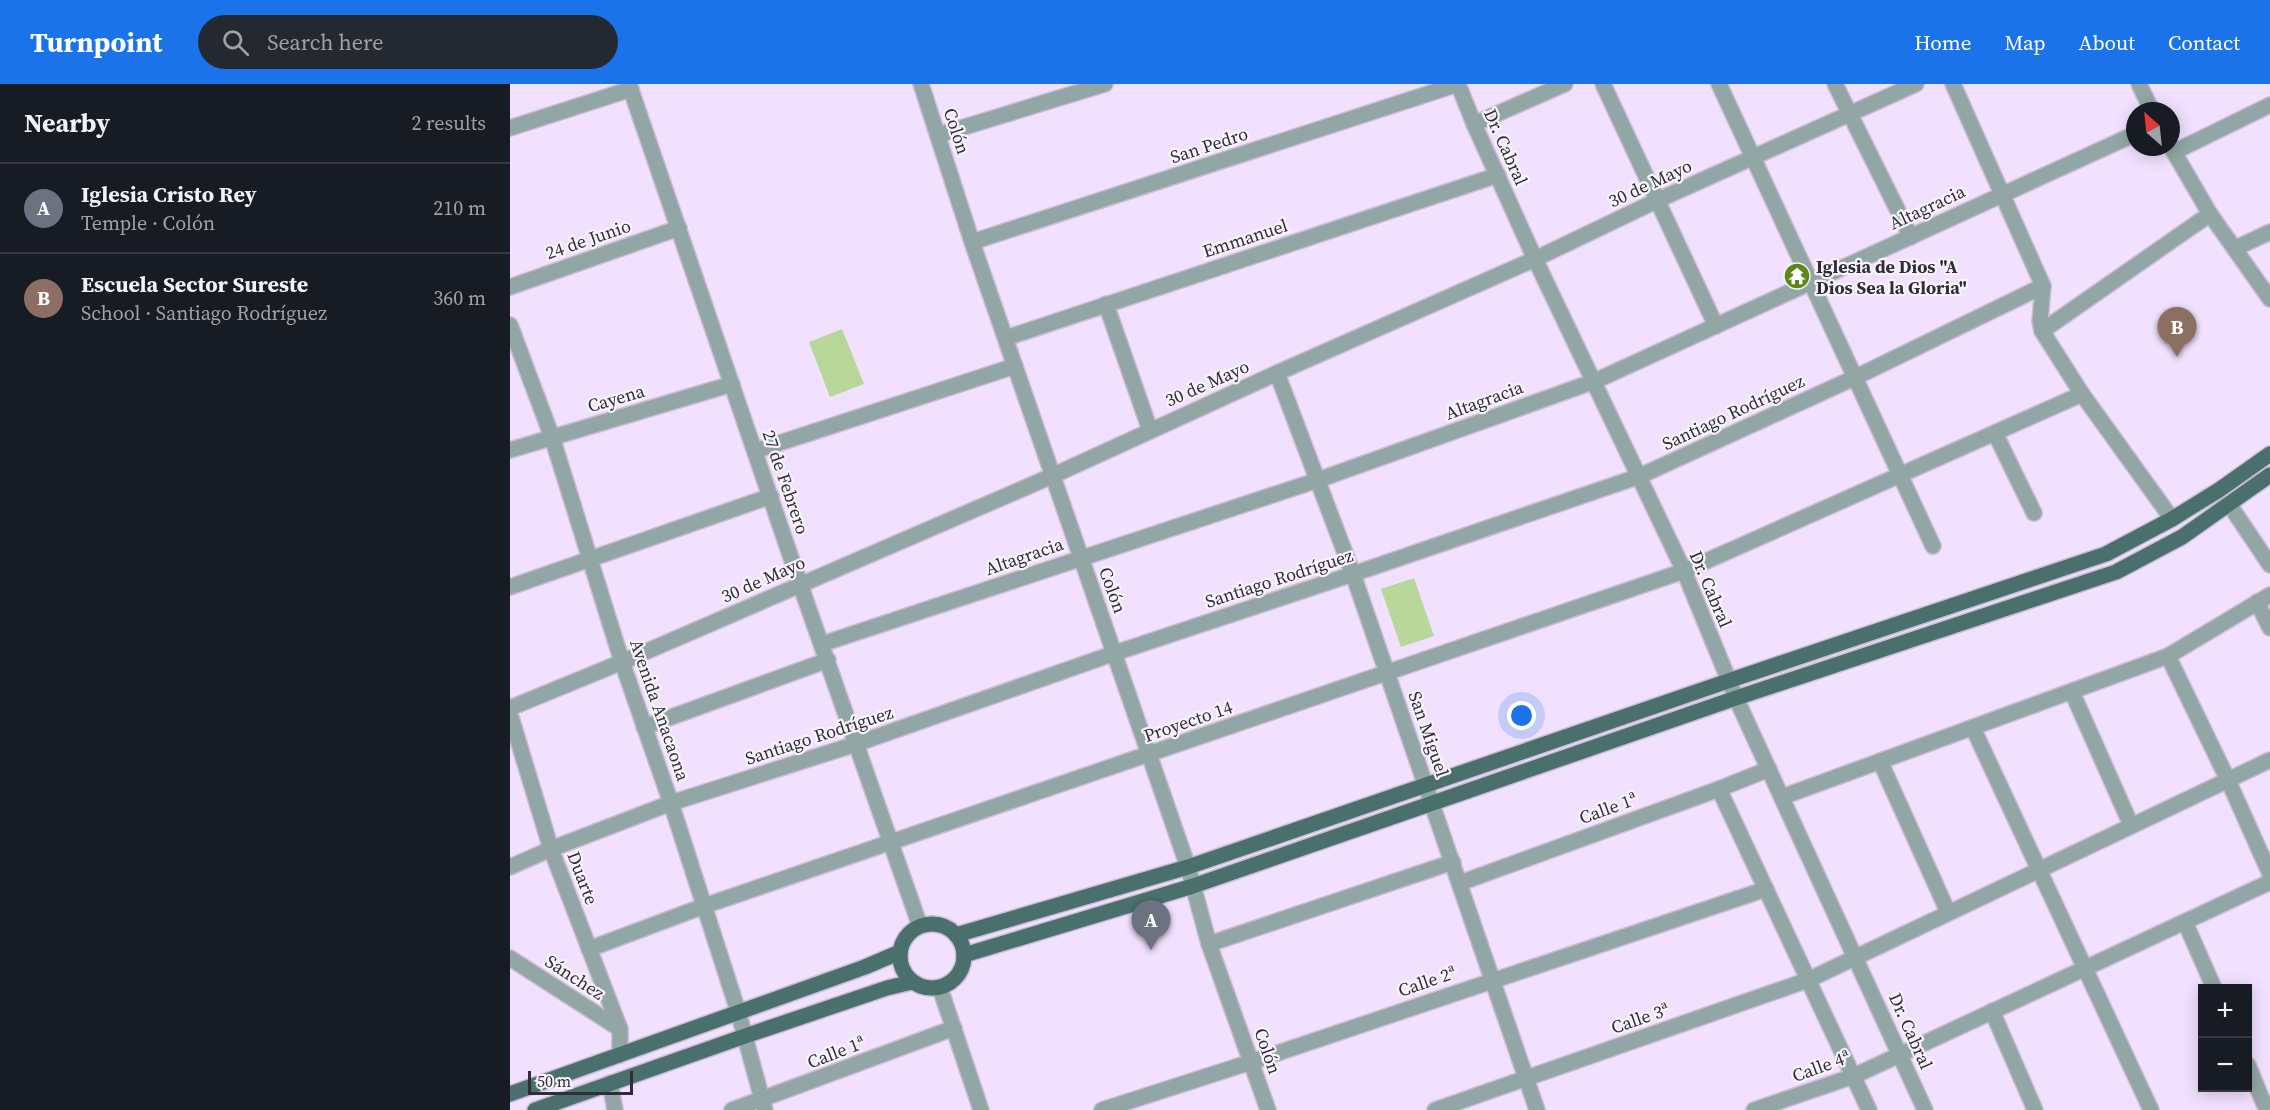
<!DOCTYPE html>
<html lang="en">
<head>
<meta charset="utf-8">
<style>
  body { margin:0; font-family:"Source Serif 4",serif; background:#242831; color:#f1f3f6 }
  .controls { position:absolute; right:18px; bottom:18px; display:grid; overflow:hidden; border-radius:0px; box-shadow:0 3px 15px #0003 }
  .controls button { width:54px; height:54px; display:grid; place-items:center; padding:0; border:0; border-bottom:2px solid #363941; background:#171b24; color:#f1f3f6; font:30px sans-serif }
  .compass { position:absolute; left:1616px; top:18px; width:54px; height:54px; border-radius:50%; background:#171b24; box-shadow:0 3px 15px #0003; rotate:333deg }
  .scale { position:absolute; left:18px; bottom:15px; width:105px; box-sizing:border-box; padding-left:6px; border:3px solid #322b38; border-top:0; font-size:16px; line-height:21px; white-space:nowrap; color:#322b38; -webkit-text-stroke:4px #f8f4fb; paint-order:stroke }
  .you { position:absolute; left:1012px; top:632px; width:21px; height:21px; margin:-15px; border:4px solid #fff; border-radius:50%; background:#1a73e8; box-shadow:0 0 0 9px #1a73e833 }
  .badge { display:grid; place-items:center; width:39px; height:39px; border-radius:50%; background:#1a73e8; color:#fff; font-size:20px; font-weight:700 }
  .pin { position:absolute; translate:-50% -50px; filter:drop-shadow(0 2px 3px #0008) }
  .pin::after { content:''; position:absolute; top:32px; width:21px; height:18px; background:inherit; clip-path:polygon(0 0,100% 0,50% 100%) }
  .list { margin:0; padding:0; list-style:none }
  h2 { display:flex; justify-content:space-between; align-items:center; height:78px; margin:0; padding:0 24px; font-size:26px }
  h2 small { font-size:20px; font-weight:400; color:#9ea1a6 }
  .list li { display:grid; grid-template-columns:39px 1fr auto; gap:18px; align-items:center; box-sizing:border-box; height:90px; padding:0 24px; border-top:2px solid #363941 }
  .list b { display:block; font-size:22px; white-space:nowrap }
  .list p { margin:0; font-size:20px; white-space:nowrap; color:#9ea1a6 }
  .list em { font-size:20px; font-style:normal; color:#9ea1a6 }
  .icon { flex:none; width:33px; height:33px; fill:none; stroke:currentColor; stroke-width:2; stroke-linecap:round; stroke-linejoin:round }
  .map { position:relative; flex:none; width:1760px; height:1026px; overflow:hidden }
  header { display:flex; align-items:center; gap:36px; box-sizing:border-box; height:84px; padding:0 30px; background:#1a73e8; color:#fff }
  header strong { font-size:28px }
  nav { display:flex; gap:33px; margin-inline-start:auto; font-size:21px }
  .search { width:420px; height:54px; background:#242831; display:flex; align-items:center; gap:15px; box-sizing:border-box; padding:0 21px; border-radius:33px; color:#9ea1a6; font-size:22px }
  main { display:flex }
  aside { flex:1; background:#171b24 }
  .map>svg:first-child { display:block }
  .green { fill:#b8d798 }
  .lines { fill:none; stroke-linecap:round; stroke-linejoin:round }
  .minor-casing { stroke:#cbbdd6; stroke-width:18 }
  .tertiary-casing { stroke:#cbbdd6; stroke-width:18 }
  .primary-casing { stroke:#cbbdd6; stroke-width:18 }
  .minor { stroke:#92a7a5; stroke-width:15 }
  .tertiary { stroke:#92a7a5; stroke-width:15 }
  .primary { stroke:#4a706d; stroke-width:15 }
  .labels { text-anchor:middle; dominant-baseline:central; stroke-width:4.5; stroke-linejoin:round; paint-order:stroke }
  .street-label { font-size:18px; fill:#322b38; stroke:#f8f4fb }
  .poi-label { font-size:18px; font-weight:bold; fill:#322b38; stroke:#f8f4fb; text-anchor:start }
</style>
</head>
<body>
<header>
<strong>Turnpoint</strong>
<div class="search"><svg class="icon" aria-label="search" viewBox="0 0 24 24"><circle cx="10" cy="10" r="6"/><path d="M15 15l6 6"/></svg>Search here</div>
<nav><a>Home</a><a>Map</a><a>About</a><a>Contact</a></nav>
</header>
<main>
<aside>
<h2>Nearby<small>2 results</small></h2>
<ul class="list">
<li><span class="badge" style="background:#6b7280">A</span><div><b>Iglesia Cristo Rey</b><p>Temple · Colón</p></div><em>210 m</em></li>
<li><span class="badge" style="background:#8d6e63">B</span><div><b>Escuela Sector Sureste</b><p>School · Santiago Rodríguez</p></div><em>360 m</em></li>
</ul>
</aside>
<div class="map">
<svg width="1760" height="1026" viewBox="0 0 1760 1026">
  <rect width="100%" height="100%" fill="#f1e1fe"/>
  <!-- green -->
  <g class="green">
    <path d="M332 245 354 300 320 313 299 258Z"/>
    <path d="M904 494 924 552 891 563 871 505Z"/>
  </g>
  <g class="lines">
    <defs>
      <g id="minor">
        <path d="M119 0 290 500 410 842"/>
        <path d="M411 0 462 158 678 783 699 860 758 1026"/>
        <path d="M1093 0 1206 242"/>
        <path d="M1209 0 1423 462"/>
        <path d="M1325 0 1401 153"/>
        <path d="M1443 0 1533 202 1530 237 1532 247 1572 310 1662 435"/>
        <path d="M1629 0 1642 27"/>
        <path d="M964 40 1055 0"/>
        <path d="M0 44 121 5"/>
        <path d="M428 51 595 0"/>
        <path d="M1661 63 1700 130 1760 215"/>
        <path d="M1664 68 1760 21"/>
        <path d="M462 158 948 0"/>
        <path d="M1726 164 1760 148"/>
        <path d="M0 203 169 144"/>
        <path d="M596 220 640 346"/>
        <path d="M1532 247 1700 130"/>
        <path d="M496 254 988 91"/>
        <path d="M767 289 843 490 1027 1026"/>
        <path d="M1485 349 1524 429"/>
        <path d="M0 366 222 300"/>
        <path d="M245 367 505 282"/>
        <path d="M1719 420 1760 481"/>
        <path d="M0 503 261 412"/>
        <path d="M1747 518 1760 544"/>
        <path d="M312 560 808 396 1085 297 1625 50"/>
        <path d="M1658 572 1718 696 1760 790"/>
        <path d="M1562 608 1621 741"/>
        <path d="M1226 614 1415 1026"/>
        <path d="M0 624 112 578 542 392 767 289 1025 175 1148 116 1406 0"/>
        <path d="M0 630 41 765 110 945V971"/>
        <path d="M134 643 318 576"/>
        <path d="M1463 644 1641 1026"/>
        <path d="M1370 677 1438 828"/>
        <path d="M1209 705 1359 1026"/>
        <path d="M1272 713 1658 572 1760 511"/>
        <path d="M0 783 41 765 161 719 346 660 605 569 843 490 1130 392 1346 293 1533 202"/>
        <path d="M950 799 1209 705 1259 685"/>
        <path d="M1675 838 1704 904"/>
        <path d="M699 860 943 778"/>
        <path d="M79 865 194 822 1174 487 1572 310"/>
        <path d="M0 874 110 945"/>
        <path d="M430 904 471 1026"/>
        <path d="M228 927 255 1026"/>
        <path d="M1482 927 1525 1026"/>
        <path d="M1738 981 1754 1020"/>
        <path d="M100 999 105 1026"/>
        <path d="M222 1026 444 944"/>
        <path d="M592 1026 741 978 1256 805"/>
        <path d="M925 1026 1298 896 1760 676"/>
        <path d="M1244 1026 1344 992 1760 798"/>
      </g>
      <g id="tertiary">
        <path d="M948 0 964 40 1025 175 1174 487 1226 614"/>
        <path d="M0 241 42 353 112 578 161 719 228 927"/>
      </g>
      <g id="primary">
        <circle cx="422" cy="872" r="32"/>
        <path d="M446 851 678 783 1218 597 1596 470 1662 435 1709 406 1760 370"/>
        <path d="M454 871 683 802 1226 614 1606 488 1672 453 1760 391"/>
        <path d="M0 1010 355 883 390 868"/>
        <path d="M25 1026 235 952 377 904 402 898"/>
      </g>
    </defs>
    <!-- minor casing -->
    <use href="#minor" class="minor-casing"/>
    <!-- tertiary casing -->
    <use href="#tertiary" class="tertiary-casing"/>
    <!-- primary casing -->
    <use href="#primary" class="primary-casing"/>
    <!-- minor -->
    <use href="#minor" class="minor"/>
    <!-- tertiary -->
    <use href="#tertiary" class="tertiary"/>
    <!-- primary -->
    <use href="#primary" class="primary"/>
  </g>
  <!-- icons -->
  <defs>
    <symbol id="temple-disc" viewBox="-11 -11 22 22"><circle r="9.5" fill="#5c8817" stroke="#f8f4fb"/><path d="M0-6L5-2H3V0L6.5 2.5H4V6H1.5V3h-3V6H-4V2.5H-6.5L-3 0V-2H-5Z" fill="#fff"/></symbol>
  </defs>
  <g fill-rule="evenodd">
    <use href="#temple-disc" x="1272" y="177" width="30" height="30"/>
  </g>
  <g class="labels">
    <!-- street labels -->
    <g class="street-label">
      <text transform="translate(447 47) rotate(72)">Colón</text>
      <text transform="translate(699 61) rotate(-18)">San Pedro</text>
      <text transform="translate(996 63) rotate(66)">Dr. Cabral</text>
      <text transform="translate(1140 99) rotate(-25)">30 de Mayo</text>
      <text transform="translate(1417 123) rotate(-25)">Altagracia</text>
      <text transform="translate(735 154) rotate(-18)">Emmanuel</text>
      <text transform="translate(78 155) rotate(-19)">24 de Junio</text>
      <text transform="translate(697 299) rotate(-24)">30 de Mayo</text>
      <text transform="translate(106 314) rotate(-16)">Cayena</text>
      <text transform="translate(974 316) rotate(-20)">Altagracia</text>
      <text transform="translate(1223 328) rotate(-25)">Santiago Rodríguez</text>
      <text transform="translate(276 398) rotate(71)">27 de Febrero</text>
      <text transform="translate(514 472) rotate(-19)">Altagracia</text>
      <text transform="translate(769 494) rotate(-18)">Santiago Rodríguez</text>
      <text transform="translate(253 495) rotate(-24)">30 de Mayo</text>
      <text transform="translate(1201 505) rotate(67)">Dr. Cabral</text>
      <text transform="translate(603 506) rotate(70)">Colón</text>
      <text transform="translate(150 626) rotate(71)">Avenida Anacaona</text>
      <text transform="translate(678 637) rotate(-19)">Proyecto 14</text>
      <text transform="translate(919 650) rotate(71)">San Miguel</text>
      <text transform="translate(309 651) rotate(-18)">Santiago Rodríguez</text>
      <text transform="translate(1098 724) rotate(-20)">Calle 1ª</text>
      <text transform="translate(73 794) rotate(69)">Duarte</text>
      <text transform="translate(65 893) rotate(33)">Sánchez</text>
      <text transform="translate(917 897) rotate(-19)">Calle 2ª</text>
      <text transform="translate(1130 934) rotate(-19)">Calle 3ª</text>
      <text transform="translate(1401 947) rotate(66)">Dr. Cabral</text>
      <text transform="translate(758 967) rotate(71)">Colón</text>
      <text transform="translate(326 968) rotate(-21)">Calle 1ª</text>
      <text transform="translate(1311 982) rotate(-20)">Calle 4ª</text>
    </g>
    <!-- poi labels -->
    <g class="poi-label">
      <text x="1306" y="182">Iglesia de Dios "A<tspan x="1306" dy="21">Dios Sea la Gloria"</tspan></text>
    </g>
  </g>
</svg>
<div class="controls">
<button>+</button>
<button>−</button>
</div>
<svg class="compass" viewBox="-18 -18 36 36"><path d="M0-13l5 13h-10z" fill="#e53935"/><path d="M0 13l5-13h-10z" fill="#9ea1a6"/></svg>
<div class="scale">50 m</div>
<div class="you"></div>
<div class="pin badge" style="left:641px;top:866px;background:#6b7280">A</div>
<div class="pin badge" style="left:1667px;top:273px;background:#8d6e63">B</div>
</div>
</main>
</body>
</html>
